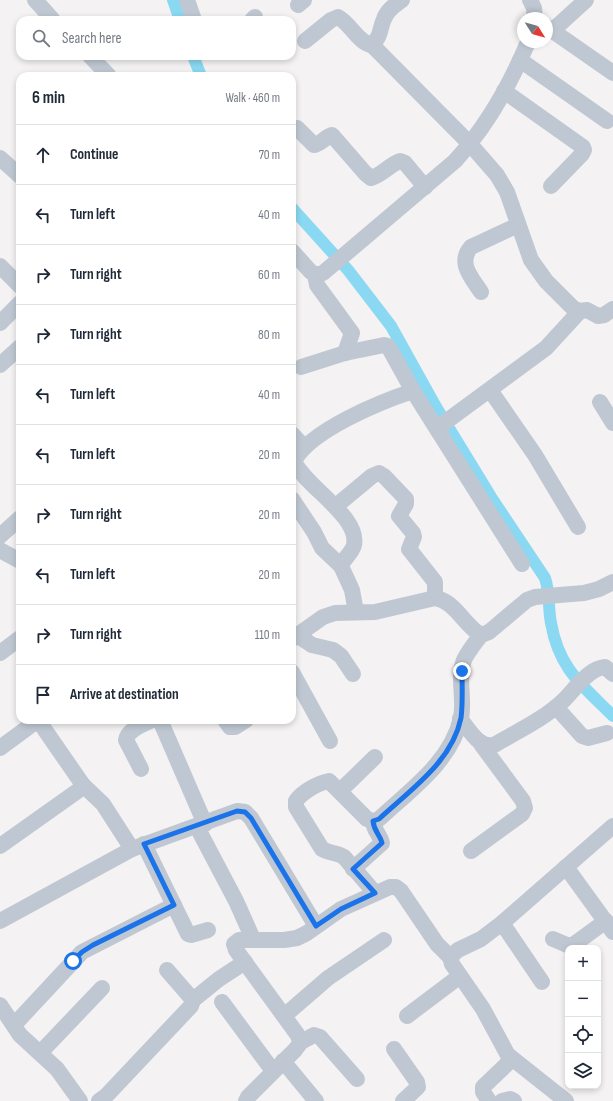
<!DOCTYPE html>
<html lang="en">
<head>
<meta charset="utf-8">
<style>
  body { margin:0; font-family:"Sofia Sans Condensed",sans-serif; background:#f2f2f3; color:#1f2937 }
  .controls { position:absolute; right:12px; bottom:12px; display:grid; overflow:hidden; border-radius:8px; box-shadow:0 2px 6px #0003 }
  .controls button { width:36px; height:36px; display:grid; place-items:center; padding:0; border:0; border-bottom:1px solid #e0e1e3; background:#fff; color:#1f2937; font:20px sans-serif }
  .compass { position:absolute; left:517px; top:12px; width:36px; height:36px; border-radius:50%; background:#fff; box-shadow:0 2px 6px #0003; rotate:127deg }
  .stop { position:absolute; width:12px; height:12px; margin:-9px; border:3px solid #1a73e8; border-radius:50%; background:#fff }
  .stop.end { background:#1a73e8; border-color:#fff; box-shadow:0 1px 4px #0008 }
  .list { margin:0; padding:0; list-style:none }
  h2 { display:flex; justify-content:space-between; align-items:center; height:52px; margin:0; padding:0 16px; font-size:17px }
  h2 small { font-size:13px; font-weight:400; color:#747a83 }
  .list li { display:grid; grid-template-columns:26px 1fr auto; gap:12px; align-items:center; box-sizing:border-box; height:60px; padding:0 16px; border-top:1px solid #e0e1e3 }
  .list b { display:block; font-size:15px; white-space:nowrap }
  .list em { font-size:13px; font-style:normal; color:#747a83 }
  .icon { flex:none; width:22px; height:22px; fill:none; stroke:currentColor; stroke-width:2; stroke-linecap:round; stroke-linejoin:round }
  .map { position:relative; flex:none; width:613px; height:1101px; overflow:hidden }
  .search { position:absolute; background:#fff; box-shadow:0 2px 6px #0003; left:16px; top:16px; width:280px; height:44px; display:flex; align-items:center; gap:10px; box-sizing:border-box; padding:0 14px; border-radius:12px; color:#747a83; font-size:15px }
  .panel { position:absolute; background:#fff; box-shadow:0 2px 6px #0003; left:16px; top:72px; width:280px; height:652px; border-radius:12px }
  .map>svg:first-child { display:block }
  .lines { fill:none; stroke-linecap:round; stroke-linejoin:round }
  .canal { stroke:#8ad8f2; stroke-width:12 }
  .minor { stroke:#bfc8d2; stroke-width:16 }
  .route { stroke:#1a73e8; stroke-width:5 }
</style>
</head>
<body>
<div class="map">
<svg width="613" height="1101" viewBox="0 0 613 1101">
  <rect width="100%" height="100%" fill="#f4f2f2"/>
  <g class="lines">
    <!-- canal -->
    <g class="canal">
      <path d="M173 0 180 20"/>
      <path d="M193 56 201 76"/>
      <path d="M292 208 348 270 391 326 436 407 491 497 545 578C550 593 548 608 551 623 559 669 582 685 613 716"/>
    </g>
    <!-- minor -->
    <g class="minor">
      <path d="M35 0 53 20"/>
      <path d="M187 0 194 20"/>
      <path d="M530 0 534 8 535 18"/>
      <path d="M298 5 304 0"/>
      <path d="M252 20 255 17"/>
      <path d="M547 27 613 73"/>
      <path d="M552 31 586 0"/>
      <path d="M305 41 331 20 338 17C351 24 358 43 372 45 382 35 379 30 384 19 387 10 395 5 402 0"/>
      <path d="M372 45 470 144 497 175 507 192 531 260 546 281 573 308 580 311 587 310 598 316 604 315 613 309"/>
      <path d="M90 56 109 76"/>
      <path d="M520 60 607 121"/>
      <path d="M504 91 583 147 584 150 582 154 551 186"/>
      <path d="M297 128 314 145C321 144 325 137 332 135L365 173 371 178C382 175 389 165 400 161L405 163 425 187"/>
      <path d="M0 158 20 176"/>
      <path d="M292 251 310 271 315 275 323 273 455 161C486 127 510 85 528 42"/>
      <path d="M0 266 20 286"/>
      <path d="M315 275 317 285 352 333 345 353"/>
      <path d="M481 292C472 278 457 263 471 247L518 225"/>
      <path d="M0 323 20 303"/>
      <path d="M0 365 20 347"/>
      <path d="M301 367 345 353 384 345 388 346 413 391 440 434"/>
      <path d="M490 390 535 455 578 527"/>
      <path d="M600 402 613 423"/>
      <path d="M292 434 304 447"/>
      <path d="M292 499 314 532 322 548 341 566"/>
      <path d="M336 506 372 476 379 473 384 476 406 499V504L399 516 413 533 414 537 409 549 435 582V598"/>
      <path d="M0 536 20 518"/>
      <path d="M0 550 20 561"/>
      <path d="M522 564 442 437 440 426 546 348 580 311"/>
      <path d="M356 612 352 590 341 566C344 558 352 553 354 545 360 516 304 486 294 461 311 430 380 402 413 391"/>
      <path d="M297 635 312 645 333 650 341 656 353 674"/>
      <path d="M292 639 323 617 335 613 375 612 435 598C455 601 464 625 481 635L489 632 527 600 535 597 584 593 599 589 613 582"/>
      <path d="M0 653 20 638"/>
      <path d="M292 672 330 741"/>
      <path d="M556 707 582 736 588 738 607 733"/>
      <path d="M460 719C470 730 478 748 494 745 518 731 544 719 564 700 575 689 589 668 605 667L613 674"/>
      <path d="M160 720 205 824"/>
      <path d="M225 720 230 727H235L246 720"/>
      <path d="M0 748 38 720"/>
      <path d="M141 769 126 740C128 729 142 725 152 720"/>
      <path d="M83 785 103 804 132 849"/>
      <path d="M340 791 375 757"/>
      <path d="M197 827 236 901 253 939"/>
      <path d="M144 844 188 934 191 935 208 930"/>
      <path d="M0 846 79 790 83 785 38 720"/>
      <path d="M471 851 522 814 525 808 523 801 481 744"/>
      <path d="M566 867 613 932"/>
      <path d="M353 869 382 843C380 834 374 832 373 821"/>
      <path d="M375 893 344 857C337 852 330 854 322 849L296 807V801C302 792 318 783 329 781L367 819 373 821 379 819C410 790 451 762 461 718 465 699 457 678 464 660 468 651 475 643 481 635"/>
      <path d="M0 921 132 849 237 811 245 812 251 818 316 926"/>
      <path d="M502 923 542 982"/>
      <path d="M553 939 567 945H573L606 921"/>
      <path d="M193 1000 219 979 245 962"/>
      <path d="M222 1002 273 1071"/>
      <path d="M0 1005 20 1035 57 1069 80 1101"/>
      <path d="M284 1016 328 978 384 940"/>
      <path d="M407 1016 460 976"/>
      <path d="M14 1025 82 952 174 905"/>
      <path d="M301 1042 314 1035 320 1037 357 1079"/>
      <path d="M394 1049 417 1082 418 1087 403 1101"/>
      <path d="M41 1052 102 988"/>
      <path d="M508 1055 566 1101"/>
      <path d="M283 1061 316 1101"/>
      <path d="M99 1101 106 1096 191 1006 193 1000 167 970"/>
      <path d="M246 1101 248 1097 295 1050 301 1042 297 1034 236 950 234 944 239 940H284L297 938 307 933 341 909 390 887H396L401 891 437 944 450 957"/>
      <path d="M489 1101 483 1092V1087L507 1064 510 1059 483 1009 452 964 450 957 458 950 481 939 502 923 613 826"/>
      <path d="M502 1101 510 1099 514 1101"/>
    </g>
  </g>
  <g class="lines">
    <!-- route -->
    <path class="route" d="M73 961 82 952 93 945 174 905 144 844 237 811 245 812 251 818 316 926 341 909 375 893 353 869 382 843C380 834 374 832 373 821L379 819C410 790 452 762 461 718 463 703 462 686 462 671"/>
  </g>
</svg>
<div class="controls">
<button>+</button>
<button>−</button>
<button><svg class="icon" aria-label="locate" viewBox="0 0 24 24"><circle cx="12" cy="12" r="6"/><path d="M12 2v4M12 18v4M2 12h4M18 12h4"/></svg></button>
<button><svg class="icon" aria-label="layers" viewBox="0 0 24 24"><path d="M12 4l9 5-9 5-9-5zM3 14l9 5 9-5"/></svg></button>
</div>
<svg class="compass" viewBox="-18 -18 36 36"><path d="M0-13l5 13h-10z" fill="#e53935"/><path d="M0 13l5-13h-10z" fill="#747a83"/></svg>
<div class="stop" style="left:73px;top:961px"></div>
<div class="stop end" style="left:462px;top:671px"></div>
<div class="search"><svg class="icon" aria-label="search" viewBox="0 0 24 24"><circle cx="10" cy="10" r="6"/><path d="M15 15l6 6"/></svg>Search here</div>
<section class="panel">
<h2>6 min<small>Walk · 460 m</small></h2>
<ul class="list">
<li><svg class="icon" aria-label="ahead" viewBox="0 0 24 24"><path d="M12 20V5M6 11l6-6 6 6"/></svg><div><b>Continue</b></div><em>70 m</em></li>
<li><svg class="icon" aria-label="left" viewBox="0 0 24 24"><path d="M17 20v-9H6M10 6l-5 5 5 5"/></svg><div><b>Turn left</b></div><em>40 m</em></li>
<li><svg class="icon" aria-label="right" viewBox="0 0 24 24"><path d="M7 20v-9h11M14 6l5 5-5 5"/></svg><div><b>Turn right</b></div><em>60 m</em></li>
<li><svg class="icon" aria-label="right" viewBox="0 0 24 24"><path d="M7 20v-9h11M14 6l5 5-5 5"/></svg><div><b>Turn right</b></div><em>80 m</em></li>
<li><svg class="icon" aria-label="left" viewBox="0 0 24 24"><path d="M17 20v-9H6M10 6l-5 5 5 5"/></svg><div><b>Turn left</b></div><em>40 m</em></li>
<li><svg class="icon" aria-label="left" viewBox="0 0 24 24"><path d="M17 20v-9H6M10 6l-5 5 5 5"/></svg><div><b>Turn left</b></div><em>20 m</em></li>
<li><svg class="icon" aria-label="right" viewBox="0 0 24 24"><path d="M7 20v-9h11M14 6l5 5-5 5"/></svg><div><b>Turn right</b></div><em>20 m</em></li>
<li><svg class="icon" aria-label="left" viewBox="0 0 24 24"><path d="M17 20v-9H6M10 6l-5 5 5 5"/></svg><div><b>Turn left</b></div><em>20 m</em></li>
<li><svg class="icon" aria-label="right" viewBox="0 0 24 24"><path d="M7 20v-9h11M14 6l5 5-5 5"/></svg><div><b>Turn right</b></div><em>110 m</em></li>
<li><svg class="icon" aria-label="arrive" viewBox="0 0 24 24"><path d="M6 21V4h12l-3 4 3 4H6"/></svg><div><b>Arrive at destination</b></div></li>
</ul>
</section>
</div>
</body>
</html>
